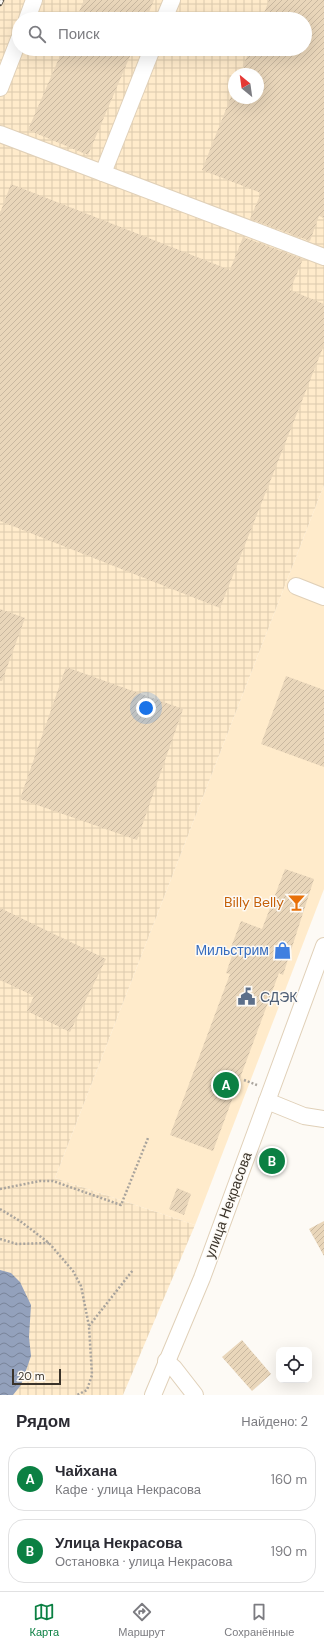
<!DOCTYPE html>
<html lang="ru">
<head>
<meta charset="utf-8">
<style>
  body { margin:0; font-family:"DM Sans",sans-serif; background:#f7f7f7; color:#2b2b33 }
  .controls { position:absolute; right:12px; bottom:12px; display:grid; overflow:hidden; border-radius:8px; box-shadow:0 4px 16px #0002 }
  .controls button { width:36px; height:36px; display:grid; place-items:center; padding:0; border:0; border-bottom:1px solid #e1e1e2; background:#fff; color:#2b2b33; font:20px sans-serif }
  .compass { position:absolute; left:228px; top:68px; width:36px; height:36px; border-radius:50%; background:#fff; box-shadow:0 4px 16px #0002; rotate:331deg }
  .scale { position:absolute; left:12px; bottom:10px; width:49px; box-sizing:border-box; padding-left:4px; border:2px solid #3a332a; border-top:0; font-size:11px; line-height:14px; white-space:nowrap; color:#3a332a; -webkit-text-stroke:3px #fdfaf5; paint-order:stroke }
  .you { position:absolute; left:146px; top:708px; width:14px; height:14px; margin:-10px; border:3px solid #fff; border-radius:50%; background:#1a73e8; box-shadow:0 0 0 6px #1a73e833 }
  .badge { display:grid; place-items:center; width:26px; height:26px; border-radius:50%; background:#0b8043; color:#fff; font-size:13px; font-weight:700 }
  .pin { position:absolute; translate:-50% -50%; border:2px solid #fff; box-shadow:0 1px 4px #0006 }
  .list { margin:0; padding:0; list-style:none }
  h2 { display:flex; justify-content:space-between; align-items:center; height:52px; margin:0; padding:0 16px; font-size:17px }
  h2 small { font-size:13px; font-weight:400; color:#7c7c81 }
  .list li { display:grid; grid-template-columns:26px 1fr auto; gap:12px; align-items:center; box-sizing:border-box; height:64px; margin:0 8px 8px; padding:0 8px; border:1px solid #e1e1e2; border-radius:16px }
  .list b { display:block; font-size:15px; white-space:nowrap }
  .list p { margin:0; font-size:13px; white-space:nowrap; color:#7c7c81 }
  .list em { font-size:13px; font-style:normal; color:#7c7c81 }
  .icon { flex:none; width:22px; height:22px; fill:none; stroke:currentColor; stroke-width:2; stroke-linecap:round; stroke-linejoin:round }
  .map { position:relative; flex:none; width:324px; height:1395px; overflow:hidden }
  .search { position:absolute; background:#fff; box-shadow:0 4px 16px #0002; left:12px; right:12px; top:12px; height:44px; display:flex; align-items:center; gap:10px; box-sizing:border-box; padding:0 14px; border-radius:22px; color:#7c7c81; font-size:15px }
  .sheet { height:196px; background:#fff }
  nav { display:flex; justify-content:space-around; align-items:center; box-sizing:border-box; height:56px; border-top:1px solid #e1e1e2; background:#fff; font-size:11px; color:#7c7c81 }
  nav a { display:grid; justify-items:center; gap:2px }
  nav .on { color:#0b8043 }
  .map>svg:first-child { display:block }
  .built { fill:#ffebcb }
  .industrial { fill:url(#industrial-grid); fill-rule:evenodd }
  .water { fill:url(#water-waves) }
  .building { fill:url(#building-hatch) }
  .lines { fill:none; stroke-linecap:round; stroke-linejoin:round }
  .minor-casing { stroke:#e0d0b8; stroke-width:18 }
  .path { stroke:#a9a49d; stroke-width:2.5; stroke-dasharray:2 2; stroke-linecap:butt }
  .minor { stroke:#fff; stroke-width:16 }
  .rail-casing { stroke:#514b42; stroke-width:4.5 }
  .rail { stroke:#fdfaf5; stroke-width:3; stroke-dasharray:9; stroke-linecap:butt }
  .labels { text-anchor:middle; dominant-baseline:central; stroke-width:3; stroke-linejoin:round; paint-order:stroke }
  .food-label { font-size:14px; fill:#c56008; stroke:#fdfaf5; text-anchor:end }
  .shop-label { font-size:14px; fill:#366cbe; stroke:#fdfaf5; text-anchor:end }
  .service-label { font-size:14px; fill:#4e5e75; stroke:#fdfaf5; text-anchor:start }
  .street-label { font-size:14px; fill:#3a332a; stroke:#fdfaf5 }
</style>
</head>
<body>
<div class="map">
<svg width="324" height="1395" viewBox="0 0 324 1395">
  <defs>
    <pattern id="industrial-grid" width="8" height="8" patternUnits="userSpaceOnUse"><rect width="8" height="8" fill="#ffebcb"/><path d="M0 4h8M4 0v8" fill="none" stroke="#dbcaae"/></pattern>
    <pattern id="water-waves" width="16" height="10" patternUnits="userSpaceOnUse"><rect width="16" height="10" fill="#93a1bc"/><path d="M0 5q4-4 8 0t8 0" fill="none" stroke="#798499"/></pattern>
    <pattern id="building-hatch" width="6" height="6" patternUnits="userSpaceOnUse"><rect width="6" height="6" fill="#e9d6ba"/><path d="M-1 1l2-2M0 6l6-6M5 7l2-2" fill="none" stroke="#c9b8a0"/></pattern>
  </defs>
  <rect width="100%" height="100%" fill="#fdfaf5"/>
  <!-- built -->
  <path class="built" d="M324 485V889L195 1225 55 1178Z"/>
  <!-- industrial -->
  <path class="industrial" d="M0 0H324V485L55 1178 195 1225 123 1395H0ZM19 19H305V49H19ZM234 74H258V98H234Z"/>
  <!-- water -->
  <path class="water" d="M0 1270 11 1273 20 1282 31 1305 29 1337 31 1356 21 1385 13 1395H0Z"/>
  <!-- building -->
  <g class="building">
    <path d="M84 0H154L146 19H76Z"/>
    <path d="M269 0H324V218L319 216 310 241 250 219 261 193 202 170 234 89V98H258V74H240L250 49H305V19H262Z"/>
    <path d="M63 49H133L88 155 28 130Z"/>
    <path d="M11 184 230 270 243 237 303 259 290 290 324 304V345L220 608 0 521V213Z"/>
    <path d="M0 609 25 618 2 681H0Z"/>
    <path d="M66 667 183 709 137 840 20 799Z"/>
    <path d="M286 676 324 690V767L261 744Z"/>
    <path d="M285 869 314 879 283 975 279 973 213 1151 170 1135 230 974 226 973 232 956 228 955 241 921 262 929Z"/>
    <path d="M0 908 106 959 70 1032 27 1011 34 996 0 980Z"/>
    <path d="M177 1188 191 1194 184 1215 169 1209Z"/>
    <path d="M324 1221V1256L309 1229Z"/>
    <path d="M242 1340 271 1374 252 1391 222 1357Z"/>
  </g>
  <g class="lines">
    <defs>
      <g id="minor">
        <path d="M27 19 34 0"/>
        <path d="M164 19 172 0"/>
        <path d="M0 88 19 39"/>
        <path d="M0 134 324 257"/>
        <path d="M103 173 152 49"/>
        <path d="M296 586 324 597"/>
        <path d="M267 1101 304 1116 324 1119"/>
        <path d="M166 1361 174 1368 195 1395"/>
        <path d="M153 1395 202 1278 324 946"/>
      </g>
    </defs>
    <!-- minor casing -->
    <use href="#minor" class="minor-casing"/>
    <!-- path -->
    <g class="path">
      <path d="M244 1080 257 1085"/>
      <path d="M0 1189 40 1181H53L121 1205 148 1138"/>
      <path d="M0 1209 20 1221 49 1243 73 1271 81 1286 89 1326 92 1375 87 1390 77 1395"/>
      <path d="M0 1239 17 1244 49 1243"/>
      <path d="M89 1326 133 1270"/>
    </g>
    <!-- minor -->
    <use href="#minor" class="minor"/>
    <defs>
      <path id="rail" d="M0 4 2 0"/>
    </defs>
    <!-- rail casing -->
    <use href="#rail" class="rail-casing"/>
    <!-- rail -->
    <use href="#rail" class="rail"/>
  </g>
  <!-- icons -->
  <defs>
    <symbol id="bar-bare" viewBox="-9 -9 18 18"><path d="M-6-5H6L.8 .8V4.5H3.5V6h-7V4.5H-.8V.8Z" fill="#e8710a" stroke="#fdfaf5" stroke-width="2.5" paint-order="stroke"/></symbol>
    <symbol id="shop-bare" viewBox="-9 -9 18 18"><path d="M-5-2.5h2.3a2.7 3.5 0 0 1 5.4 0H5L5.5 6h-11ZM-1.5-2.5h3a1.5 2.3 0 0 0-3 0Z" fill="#3f7fe0" stroke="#fdfaf5" stroke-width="2.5" paint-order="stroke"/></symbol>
    <symbol id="civic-bare" viewBox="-9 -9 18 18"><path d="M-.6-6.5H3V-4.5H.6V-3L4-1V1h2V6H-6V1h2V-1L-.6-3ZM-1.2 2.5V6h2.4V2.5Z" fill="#5c6f8a" stroke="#fdfaf5" stroke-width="2.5" paint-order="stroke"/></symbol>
  </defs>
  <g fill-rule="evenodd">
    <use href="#bar-bare" x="284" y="890" width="25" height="25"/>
    <use href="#shop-bare" x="270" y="938" width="25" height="25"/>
    <use href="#civic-bare" x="234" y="984" width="25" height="25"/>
  </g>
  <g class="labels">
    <!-- food labels -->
    <g class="food-label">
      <text x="284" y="902">Billy Belly</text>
    </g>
    <!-- shop labels -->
    <g class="shop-label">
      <text x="269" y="950">Мильстрим</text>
    </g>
    <!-- service labels -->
    <g class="service-label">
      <text x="260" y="997">СДЭК</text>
    </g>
    <!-- street labels -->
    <g class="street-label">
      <text transform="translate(228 1205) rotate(-70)">улица Некрасова</text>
    </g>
  </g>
</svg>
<div class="controls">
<button><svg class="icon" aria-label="locate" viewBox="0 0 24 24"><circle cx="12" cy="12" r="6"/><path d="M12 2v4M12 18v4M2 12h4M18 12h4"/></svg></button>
</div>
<svg class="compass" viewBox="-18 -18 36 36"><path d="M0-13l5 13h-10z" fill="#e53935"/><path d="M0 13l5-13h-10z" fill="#7c7c81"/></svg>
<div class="scale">20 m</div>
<div class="you"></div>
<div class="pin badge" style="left:226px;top:1085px">A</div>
<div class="pin badge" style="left:272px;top:1161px">B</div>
<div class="search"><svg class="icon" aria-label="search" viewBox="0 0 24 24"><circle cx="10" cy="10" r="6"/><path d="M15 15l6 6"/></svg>Поиск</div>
</div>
<section class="sheet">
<h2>Рядом<small>Найдено: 2</small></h2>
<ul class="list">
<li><span class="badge">A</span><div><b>Чайхана</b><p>Кафе · улица Некрасова</p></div><em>160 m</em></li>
<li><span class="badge">B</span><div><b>Улица Некрасова</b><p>Остановка · улица Некрасова</p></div><em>190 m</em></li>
</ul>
</section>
<nav>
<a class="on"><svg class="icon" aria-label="map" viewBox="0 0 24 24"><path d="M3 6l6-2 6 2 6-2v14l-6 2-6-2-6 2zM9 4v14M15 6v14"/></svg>Карта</a>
<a><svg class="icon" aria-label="directions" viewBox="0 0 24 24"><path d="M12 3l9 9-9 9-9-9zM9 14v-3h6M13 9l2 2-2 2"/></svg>Маршрут</a>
<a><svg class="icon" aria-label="saved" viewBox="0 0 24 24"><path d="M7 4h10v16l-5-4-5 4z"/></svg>Сохранённые</a>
</nav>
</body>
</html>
